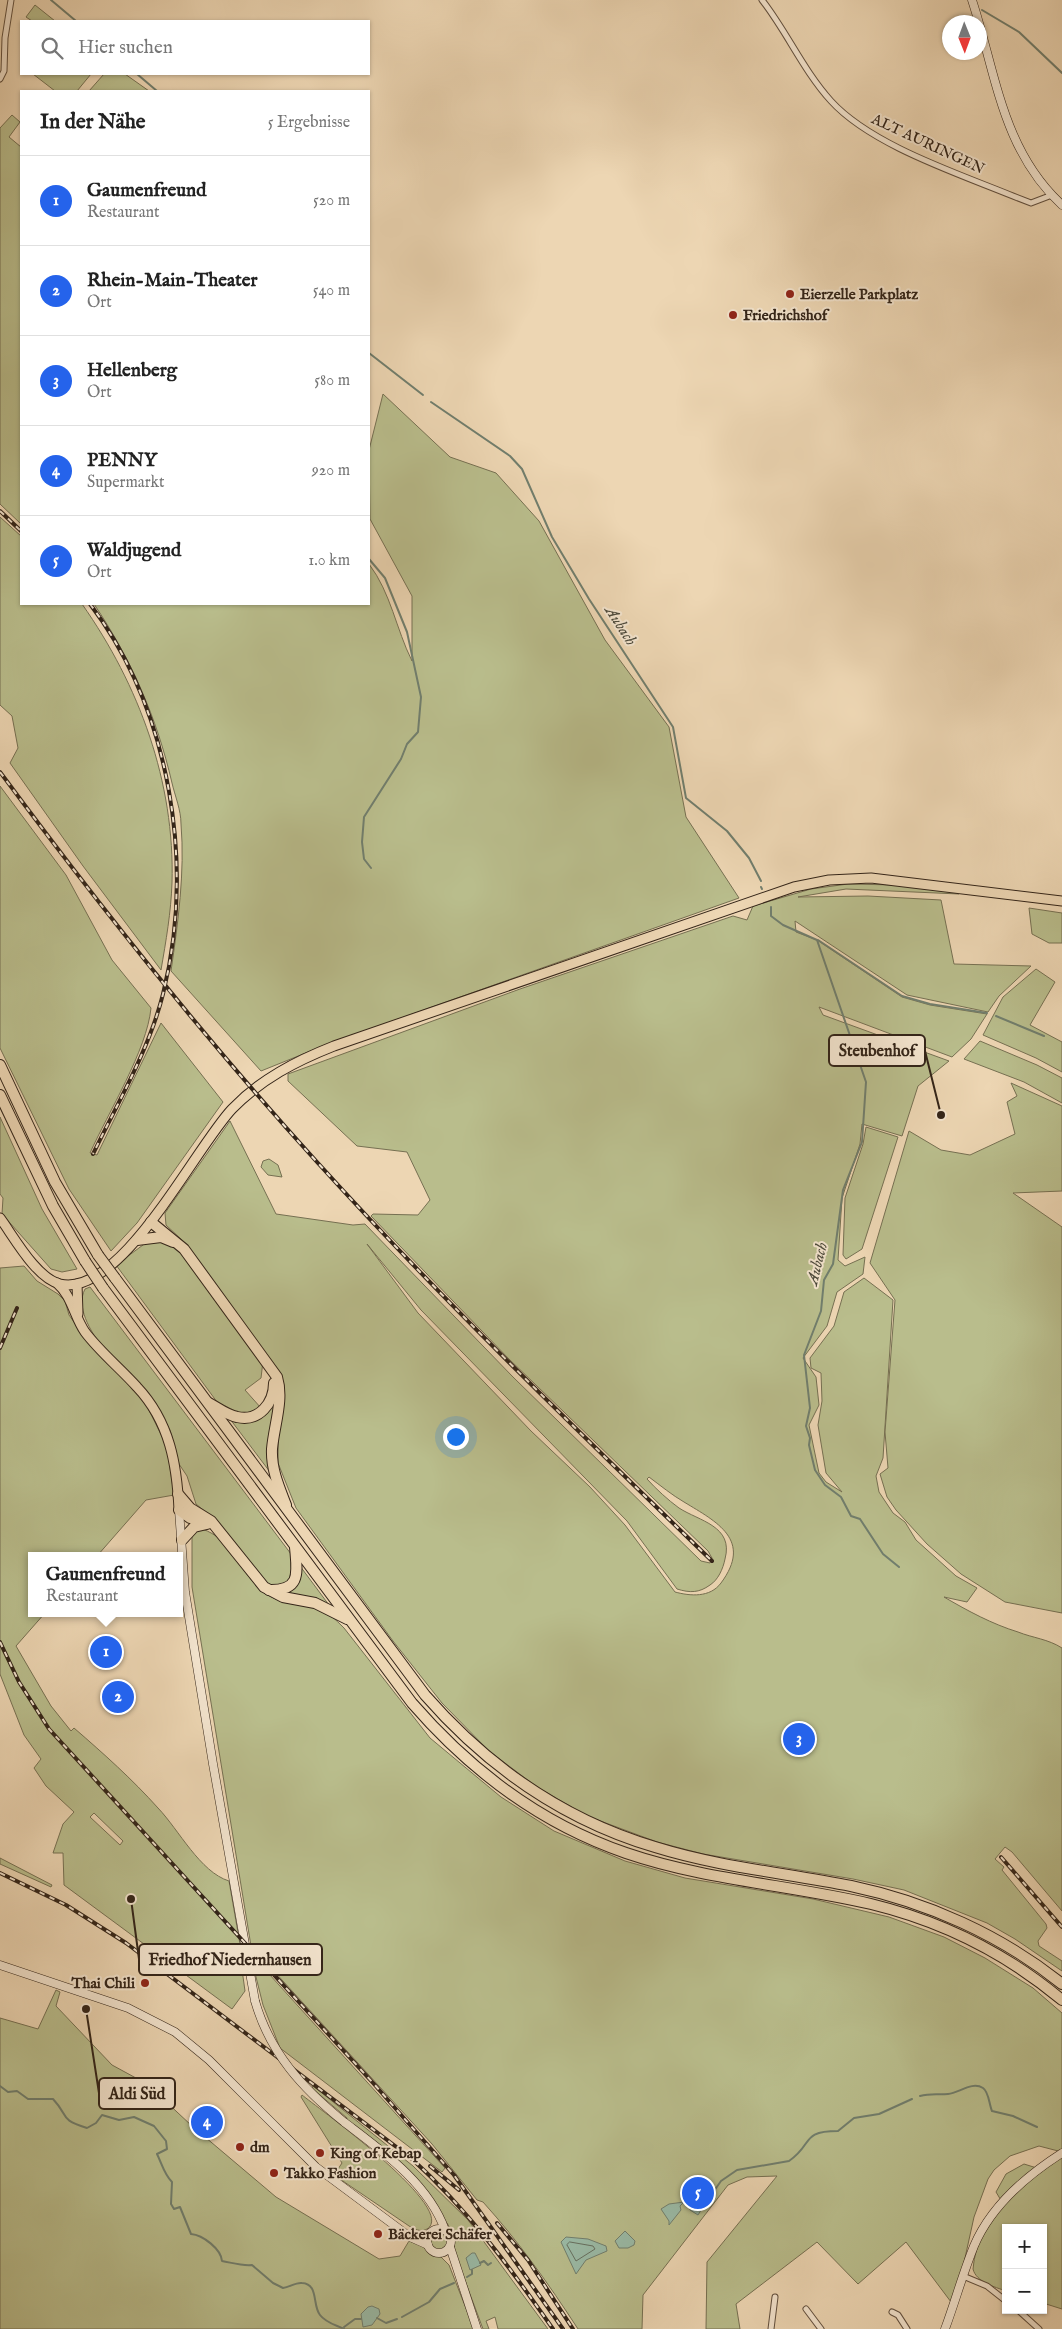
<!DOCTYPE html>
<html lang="de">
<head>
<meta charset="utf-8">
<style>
  body { margin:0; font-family:"IM FELL English",serif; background:#f6f6f6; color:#222 }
  .controls { position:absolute; right:15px; bottom:15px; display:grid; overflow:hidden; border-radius:0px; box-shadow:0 1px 4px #0004 }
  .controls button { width:45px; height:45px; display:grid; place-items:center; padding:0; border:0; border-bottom:1px solid #e0e0e0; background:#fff; color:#222; font:25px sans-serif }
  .compass { position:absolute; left:942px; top:15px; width:45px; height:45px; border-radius:50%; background:#fff; box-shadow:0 1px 4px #0004; rotate:179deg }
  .you { position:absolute; left:455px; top:1436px; width:18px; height:18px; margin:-12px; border:4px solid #fff; border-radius:50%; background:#1a73e8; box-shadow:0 0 0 8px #1a73e833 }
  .badge { display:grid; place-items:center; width:32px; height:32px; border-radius:50%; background:#2563eb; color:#fff; font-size:16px; font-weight:700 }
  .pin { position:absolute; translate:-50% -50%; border:2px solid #fff; box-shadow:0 1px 5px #0006 }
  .popup { position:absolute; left:28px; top:1552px; width:155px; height:65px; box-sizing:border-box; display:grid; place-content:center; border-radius:0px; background:#fff; filter:drop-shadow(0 1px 4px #0005); font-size:16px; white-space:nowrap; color:#767676 }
  .popup b { font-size:19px; color:#222 }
  .popup::after { content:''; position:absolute; left:50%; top:100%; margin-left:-10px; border:10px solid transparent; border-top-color:#fff }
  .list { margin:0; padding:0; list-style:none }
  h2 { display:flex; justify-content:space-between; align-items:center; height:65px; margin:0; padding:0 20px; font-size:21px }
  h2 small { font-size:16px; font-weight:400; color:#767676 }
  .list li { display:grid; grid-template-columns:32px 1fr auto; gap:15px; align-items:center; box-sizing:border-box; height:90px; padding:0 20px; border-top:1px solid #e0e0e0 }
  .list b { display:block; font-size:19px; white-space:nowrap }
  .list p { margin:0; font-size:16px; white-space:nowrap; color:#767676 }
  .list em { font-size:16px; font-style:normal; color:#767676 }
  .icon { flex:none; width:28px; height:28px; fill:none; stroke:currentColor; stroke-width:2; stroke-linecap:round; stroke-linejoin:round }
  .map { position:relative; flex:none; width:1062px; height:2329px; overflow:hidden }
  .search { position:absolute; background:#fff; box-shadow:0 1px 4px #0004; left:20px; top:20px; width:350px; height:55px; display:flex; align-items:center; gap:12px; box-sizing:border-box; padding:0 18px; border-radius:0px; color:#767676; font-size:19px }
  .panel { position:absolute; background:#fff; box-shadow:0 1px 4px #0004; left:20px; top:90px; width:350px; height:515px; border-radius:0px }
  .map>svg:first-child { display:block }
  .green { fill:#b9bd8c; stroke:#767052; fill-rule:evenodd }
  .water { fill:#9abaa6; stroke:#717e6d }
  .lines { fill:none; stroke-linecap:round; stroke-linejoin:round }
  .shore { stroke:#666f5f; stroke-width:1 }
  .stream { stroke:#717e6d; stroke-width:2 }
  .street-casing { stroke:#62503f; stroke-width:7 }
  .secondary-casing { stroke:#332418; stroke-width:9 }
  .primary-casing { stroke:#332418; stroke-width:11 }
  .highway-casing { stroke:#332418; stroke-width:12 }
  .street { stroke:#f3e4ce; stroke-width:5 }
  .secondary { stroke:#f3e4ce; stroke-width:8 }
  .primary { stroke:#edd6b3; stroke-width:9 }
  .highway { stroke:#edd6b3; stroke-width:10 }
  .rail-casing { stroke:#332418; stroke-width:4 }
  .rail { stroke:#f3e4ce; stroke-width:2; stroke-dasharray:5.5; stroke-linecap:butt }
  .secondary-bridge-casing { stroke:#332418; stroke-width:9; stroke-linecap:butt }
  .highway-bridge-casing { stroke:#332418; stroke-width:12; stroke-linecap:butt }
  .secondary-bridge { stroke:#f3e4ce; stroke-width:8 }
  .highway-bridge { stroke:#edd6b3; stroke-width:10 }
  .poi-dot { fill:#8f2418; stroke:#f3e4ce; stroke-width:2 }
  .labels { text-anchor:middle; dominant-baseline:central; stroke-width:4; stroke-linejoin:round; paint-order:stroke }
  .street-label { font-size:15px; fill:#332418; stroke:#f3e4ce }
  .poi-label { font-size:15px; font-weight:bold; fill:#332418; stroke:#f3e4ce; text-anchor:start }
  .water-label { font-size:16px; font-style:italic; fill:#4d4a3c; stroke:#f3e4ce }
  .leader { fill:none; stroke:#332418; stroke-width:2 }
  .callout-dot { fill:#332418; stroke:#f3e4ce; stroke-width:2 }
  .callout { fill:#f3e4ce; stroke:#332418; stroke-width:2 }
  .callout-label { font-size:16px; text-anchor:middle; font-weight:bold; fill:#332418 }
</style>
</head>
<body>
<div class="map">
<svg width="1062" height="2329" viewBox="0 0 1062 2329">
  <rect width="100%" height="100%" fill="#edd6b3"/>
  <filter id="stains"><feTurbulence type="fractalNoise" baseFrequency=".004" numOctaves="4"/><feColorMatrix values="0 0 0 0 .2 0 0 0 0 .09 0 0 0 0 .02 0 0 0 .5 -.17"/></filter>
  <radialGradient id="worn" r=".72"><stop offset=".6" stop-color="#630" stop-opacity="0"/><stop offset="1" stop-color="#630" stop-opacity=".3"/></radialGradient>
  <!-- green -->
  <g class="green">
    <path d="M35 5 55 21H32L26 17Z"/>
    <path d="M33 74H91L77 91H55Z"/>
    <path d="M104 74H125L149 91H89Z"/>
    <path d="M12 115 20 122 9 137 21 147V524L0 504V128Z"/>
    <path d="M383 394 450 457 496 473 539 521 605 640 669 727 686 817 739 898 328 1044 261 1071 171 971C178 923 185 872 181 824 181 810 175 796 172 783 157 718 131 659 94 604H369V564C391 593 396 629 412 661V596L370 519 369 450Z"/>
    <path d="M0 517 21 536V604H82C139 685 175 782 172 883 171 912 166 941 161 970L83 866 10 763 18 748 12 716 0 705Z"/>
    <path d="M0 786 66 875 112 960 151 1008C147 1050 108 1113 90 1153L97 1155 161 1023 223 1102 137 1223 111 1251 69 1189 0 1048Z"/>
    <path d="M848 884 896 885 959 892V894L846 889 798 897 868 896 941 900 954 964 1031 966 999 996 988 1012 907 995 795 921 796 932 817 940 902 997 930 1005 987 1014 971 1039 952 1057 819 1007 823 1015 949 1061 918 1086 902 1136 862 1124 860 1144 842 1198 838 1260 845 1266 865 1257 863 1274 837 1292 827 1326 803 1358 816 1377 819 1405 809 1425 819 1473 826 1482 842 1492 826 1473 818 1425 822 1401 821 1373 811 1368 810 1358 834 1326 844 1292 864 1278 893 1300 883 1458 876 1476 879 1492 893 1513 905 1522 916 1540 956 1576 977 1588 967 1602 944 1597C968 1611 992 1624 1018 1632 1033 1638 1048 1639 1062 1648V1911L1012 1852 1005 1847 995 1859 1004 1867 1002 1870 1046 1924 1047 1928 1038 1941 1039 1946 1062 1961V1971L1015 1939 987 1923 904 1890 853 1879 703 1854 657 1842 587 1816 537 1787 489 1751 442 1703 393 1641 296 1508 278 1463 279 1374 182 1240 166 1225 165 1213 230 1121 276 1214 353 1225 365 1224 513 1377 701 1561 710 1563 712 1558 708 1551 509 1359 371 1216 373 1214 418 1215 430 1200 407 1152 357 1146 288 1081V1074L520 989 733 916 747 920 753 906 811 889ZM367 1244 421 1310 627 1521 677 1589C690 1593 699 1593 710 1585 718 1580 723 1569 725 1559 734 1526 699 1521 679 1508 668 1500 656 1489 647 1479L649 1477C661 1486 672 1495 684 1502 717 1522 753 1540 721 1583 710 1598 690 1596 675 1592L625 1525 590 1487 531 1431 418 1313Z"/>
    <path d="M1029 908 1062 913V943H1049L1032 934Z"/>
    <path d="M1036 969 1055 982 1030 1025 1062 1042V1072L1036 1058 983 1035 1003 997Z"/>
    <path d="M980 1041 1037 1065 1062 1078V1103L1024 1082 964 1059Z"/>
    <path d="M1011 1083 1062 1106V1191L1013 1193 1062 1227V1613L1005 1602 961 1574 927 1544 896 1510 887 1497 880 1474 888 1468 885 1432 895 1300 870 1263 909 1131 941 1150 970 1155 1015 1134 1007 1102 1017 1096Z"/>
    <path d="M0 1117 42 1209 77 1269 62 1272 51 1269 2 1214 3 1198 0 1194Z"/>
    <path d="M866 1127 898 1137 862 1249 846 1259 843 1255 845 1198 863 1144Z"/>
    <path d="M269 1159 278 1165 282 1177 268 1175 261 1167 263 1161Z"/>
    <path d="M156 1239 174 1245 186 1256 263 1361 261 1378 245 1390 261 1408C246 1418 236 1412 220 1406L116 1265 147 1242Z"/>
    <path d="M24 1266 37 1281 58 1294 65 1301 69 1315 84 1336 128 1382 147 1406 167 1447 174 1495 146 1500 97 1556H32V1613H45L16 1646 51 1706 71 1731 74 1728C104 1754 132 1779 158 1808 179 1830 200 1872 229 1881L241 1950 232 1949 240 1955 245 1991 232 2009 64 1885 63 1853H53L63 1824 74 1812 46 1786 34 1768 41 1759 24 1735 0 1674V1268ZM94 1813 123 1841 120 1845 90 1817Z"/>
    <path d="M90 1287 291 1554 294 1574 289 1584 269 1586 213 1518 196 1504 187 1476 179 1464 170 1430 157 1407C135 1382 67 1324 85 1289Z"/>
    <path d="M277 1397 270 1472 230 1419 268 1411Z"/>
    <path d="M202 1529C231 1538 240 1572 262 1591 277 1604 298 1602 316 1608 327 1611 336 1620 344 1628L430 1738 501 1797 554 1831 625 1861 685 1878 813 1899 889 1917 944 1937 985 1958 1033 1988 1062 2013V2152L1039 2146 1010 2156 994 2170 988 2179 974 2217 963 2267 951 2302 906 2242 858 2284 817 2242 736 2304 740 2329H706L707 2262 777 2176 747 2177 728 2185 643 2295 642 2329H578C548 2283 519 2242 483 2202L477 2200 432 2144 251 1946 192 1587V1532Z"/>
    <path d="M300 1566 329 1605 282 1594C297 1589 297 1581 300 1566Z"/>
    <path d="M0 1858 52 1885 51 1887 0 1864Z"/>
    <path d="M250 1953 445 2168 442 2172 280 2048 263 2005Z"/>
    <path d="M56 1990 60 1992 56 2006 112 2065 147 2084 192 2126 276 2197 379 2259 400 2256 409 2241 423 2246 431 2254 441 2257 449 2265 474 2329H0V2018L38 2029Z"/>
    <path d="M312 2085 413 2166 468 2220 548 2329H498L495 2317 486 2321 489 2329H483L454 2251V2235L447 2223 442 2222 425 2195 347 2124V2118L313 2089Z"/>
    <path d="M302 2095C318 2108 459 2209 427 2229 422 2232 417 2230 412 2228L334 2175 342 2163 301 2097Z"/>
    <path d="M1062 2156V2309L1043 2303V2228H1006V2291C995 2287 976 2282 973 2269 977 2217 1025 2184 1062 2156Z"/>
    <path d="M1024 2164 1040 2169 1002 2202 996 2192 1006 2174Z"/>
    <circle cx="439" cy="2241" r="9"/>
  </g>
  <!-- water -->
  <g class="water">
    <path d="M712 2190 714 2197 708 2206 703 2207 698 2215 690 2210 691 2205Z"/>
    <path d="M684 2202 680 2206 681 2210 669 2225V2221L661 2209 669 2204Z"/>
    <path d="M625 2231 635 2241 634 2245 628 2248H619L615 2241Z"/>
    <path d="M566 2237 588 2239 606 2246 607 2251 586 2260 576 2274 561 2242Z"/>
    <path d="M472 2253H475L481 2265 470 2270 466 2258Z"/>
    <path d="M372 2306 379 2309 380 2314 372 2325 363 2327 361 2314 368 2307Z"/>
  </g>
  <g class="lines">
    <!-- shore -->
    <path class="shore" d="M570 2242 593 2246 595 2249 576 2261 567 2245Z"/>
    <!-- stream -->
    <g class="stream">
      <path d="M51 0 76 21"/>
      <path d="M982 10 1019 32 1062 73"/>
      <path d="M137 74 157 91"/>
      <path d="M369 353 423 395"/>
      <path d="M431 402 510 456 522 469 552 537 589 599 673 727 686 798 727 831 749 858 761 881"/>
      <path d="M369 559 385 578 407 632 421 697 418 732 407 744 401 759 364 817 362 842 364 859 371 868"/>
      <path d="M761 887 762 889"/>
      <path d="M771 907V916L783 925 817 940 866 1082 862 1142 843 1190 833 1264 824 1280 821 1311 804 1355 810 1408 806 1426 810 1438 809 1445 815 1470 825 1485 841 1497 851 1516 860 1519 883 1554 899 1567"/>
      <path d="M818 940 902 996 930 1004 987 1013"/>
      <path d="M996 1016 1044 1036"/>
      <path d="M0 2086 8 2092 17 2091 28 2099H53C70 2117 58 2119 87 2128L96 2123 102 2115 119 2120 134 2117 154 2126 166 2141 167 2149 157 2154C162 2164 164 2174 172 2182L171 2204 174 2209 180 2207 191 2234C203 2235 221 2249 222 2261 233 2263 242 2266 252 2265L273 2283 283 2288C290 2287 296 2282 302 2283 319 2284 312 2305 320 2315 326 2323 336 2325 344 2329"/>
      <path d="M920 2096C931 2093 938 2095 948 2094 959 2093 972 2081 983 2088 989 2092 989 2104 992 2111L1013 2116 1037 2127"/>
      <path d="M714 2191 721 2181 737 2170 789 2161C814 2144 800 2131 838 2131L854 2118 879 2114 912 2099"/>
      <path d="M480 2263 484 2261 488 2265 491 2263"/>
      <path d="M467 2277 472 2274V2270"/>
      <path d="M402 2317 429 2302 440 2289 454 2283"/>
      <path d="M377 2318 386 2323 397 2319"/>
      <path d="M344 2327 355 2319H361"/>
    </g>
    <defs>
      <g id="street">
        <path d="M762 0C787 32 803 70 831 101 871 145 957 173 1013 196L1031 203 1052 195"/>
        <path d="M0 79 4 71 5 38 11 0"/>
        <path d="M963 2276 987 2286 1006 2301"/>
        <path d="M806 2309 821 2329"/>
        <path d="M1018 2310 1039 2329"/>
        <path d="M892 2312 898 2315 907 2329"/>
        <path d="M771 2329 775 2297"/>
      </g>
      <g id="secondary">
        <path d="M972 0C996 73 1002 150 1062 205"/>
        <path d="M179 1510 185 1592 213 1764 255 2001"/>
        <path d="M0 1965 128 2008 175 2032 209 2060 316 2167 410 2237 428 2245"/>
        <path d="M344 2122C382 2151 428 2183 445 2230"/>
        <circle cx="439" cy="2241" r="12"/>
        <path d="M450 2247 477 2329"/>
        <path d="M945 2329C955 2302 963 2273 974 2246 991 2206 1026 2176 1062 2153"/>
      </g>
      <g id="primary">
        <path d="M0 1218C14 1237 36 1278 60 1284 121 1298 195 1148 232 1109 261 1079 296 1061 334 1046L794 887 829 880 871 878 1062 901"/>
        <path d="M57 1283C72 1296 74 1316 85 1332 100 1352 120 1368 137 1387 170 1422 177 1465 179 1510"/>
        <path d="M77 1284 78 1314"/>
      </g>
      <g id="highway">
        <path d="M0 1065 55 1182 98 1255"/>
        <path d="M0 1095 53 1206 85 1261"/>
        <path d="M151 1222 184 1249 277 1377C284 1400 274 1425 272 1449 271 1469 279 1487 286 1505"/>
        <path d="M137 1240 161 1237 173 1242"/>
        <path d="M115 1278 425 1695C487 1766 564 1820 655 1847 719 1867 786 1873 851 1886 927 1902 1001 1935 1062 1984"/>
        <path d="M103 1288 412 1703C471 1771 541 1824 626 1853 705 1880 790 1885 871 1904 941 1921 1007 1954 1062 2000"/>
        <path d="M209 1403C218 1408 227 1415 237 1417 259 1422 274 1403 274 1383"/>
        <path d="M178 1494 190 1508 211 1521 264 1587 283 1597 315 1603 347 1619"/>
        <path d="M179 1510 190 1518 208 1523"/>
        <path d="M182 1540 194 1527 207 1524"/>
        <path d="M269 1590C302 1591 297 1572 295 1547"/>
      </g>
    </defs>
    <!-- street casing -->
    <use href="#street" class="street-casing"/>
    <!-- secondary casing -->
    <use href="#secondary" class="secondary-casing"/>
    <!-- primary casing -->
    <use href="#primary" class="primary-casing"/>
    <!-- highway casing -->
    <use href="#highway" class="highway-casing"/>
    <!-- street -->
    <use href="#street" class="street"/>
    <!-- secondary -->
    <use href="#secondary" class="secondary"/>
    <!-- primary -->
    <use href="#primary" class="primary"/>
    <!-- highway -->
    <use href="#highway" class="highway"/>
    <defs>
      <g id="rail">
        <path d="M0 511 21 531"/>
        <path d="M90 604C171 711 195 865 163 994 149 1050 118 1102 93 1154"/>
        <path d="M0 772C100 907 204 1038 317 1162 443 1301 578 1431 712 1561"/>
        <path d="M0 1348 17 1308"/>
        <path d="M0 1642 19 1682 49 1729 374 2084 454 2175 563 2329"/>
        <path d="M1001 1857 1062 1927"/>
        <path d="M0 1873 66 1905 126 1943 411 2158C468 2210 509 2266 553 2329"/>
        <path d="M430 2166 459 2190"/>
        <path d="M497 2223 528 2260 573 2329"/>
      </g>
    </defs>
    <!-- rail casing -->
    <use href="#rail" class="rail-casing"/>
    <!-- rail -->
    <use href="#rail" class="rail"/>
    <defs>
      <path id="secondary-bridge" d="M255 2001C270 2053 302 2088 344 2122"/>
      <g id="highway-bridge">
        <path d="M98 1255 115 1278"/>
        <path d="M85 1261 103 1288"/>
      </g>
    </defs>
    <!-- secondary-bridge casing -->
    <use href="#secondary-bridge" class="secondary-bridge-casing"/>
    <!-- highway-bridge casing -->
    <use href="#highway-bridge" class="highway-bridge-casing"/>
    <!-- secondary-bridge -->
    <use href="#secondary-bridge" class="secondary-bridge"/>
    <!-- highway-bridge -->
    <use href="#highway-bridge" class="highway-bridge"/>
  </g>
  <!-- markers -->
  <g class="poi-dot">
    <circle cx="790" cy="294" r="5"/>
    <circle cx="733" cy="315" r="5"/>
    <circle cx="145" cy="1983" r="5"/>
    <circle cx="240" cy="2147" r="5"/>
    <circle cx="320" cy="2153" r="5"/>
    <circle cx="274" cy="2173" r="5"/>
    <circle cx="378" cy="2234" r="5"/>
  </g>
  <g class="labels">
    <!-- street labels -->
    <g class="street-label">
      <text transform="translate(928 144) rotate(25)">ALT AURINGEN</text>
    </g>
    <!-- poi labels -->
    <g class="poi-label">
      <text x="800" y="294">Eierzelle Parkplatz</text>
      <text x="743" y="315">Friedrichshof</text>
      <text x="135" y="1983" text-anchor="end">Thai Chili</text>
      <text x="250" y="2147">dm</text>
      <text x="330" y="2153">King of Kebap</text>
      <text x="284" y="2173">Takko Fashion</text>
      <text x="388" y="2234">Bäckerei Schäfer</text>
    </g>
    <!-- water labels -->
    <g class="water-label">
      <text transform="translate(620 626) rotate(57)">Aubach</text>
      <text transform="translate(818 1264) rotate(-76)">Aubach</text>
    </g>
  </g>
  <!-- callouts -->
  <path class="leader" d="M941 1115L925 1051M131 1899L139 1959M86 2009L99 2093"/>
  <g class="callout-dot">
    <circle cx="941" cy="1115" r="5"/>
    <circle cx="131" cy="1899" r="5"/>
    <circle cx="86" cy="2009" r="5"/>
  </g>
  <g class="callout">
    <rect x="829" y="1035" width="96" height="31" rx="5"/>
    <rect x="139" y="1944" width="183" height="31" rx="5"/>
    <rect x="99" y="2078" width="76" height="31" rx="5"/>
  </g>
  <g class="callout-label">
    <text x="877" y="1056">Steubenhof</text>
    <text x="230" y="1965">Friedhof Niedernhausen</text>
    <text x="137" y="2099">Aldi Süd</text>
  </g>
  <rect width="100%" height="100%" filter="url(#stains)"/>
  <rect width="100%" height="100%" fill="url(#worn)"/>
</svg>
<div class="controls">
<button>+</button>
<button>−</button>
</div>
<svg class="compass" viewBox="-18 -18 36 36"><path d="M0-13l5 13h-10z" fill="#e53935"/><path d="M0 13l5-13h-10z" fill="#767676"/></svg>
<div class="you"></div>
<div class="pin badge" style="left:106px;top:1652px">1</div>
<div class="popup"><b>Gaumenfreund</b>Restaurant</div>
<div class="pin badge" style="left:118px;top:1697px">2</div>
<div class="pin badge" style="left:799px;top:1739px">3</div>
<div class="pin badge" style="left:207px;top:2122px">4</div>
<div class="pin badge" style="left:698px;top:2193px">5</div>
<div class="search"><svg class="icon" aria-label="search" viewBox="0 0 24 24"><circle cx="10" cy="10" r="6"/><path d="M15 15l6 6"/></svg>Hier suchen</div>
<section class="panel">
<h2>In der Nähe<small>5 Ergebnisse</small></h2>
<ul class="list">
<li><span class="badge">1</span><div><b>Gaumenfreund</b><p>Restaurant</p></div><em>520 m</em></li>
<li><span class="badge">2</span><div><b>Rhein-Main-Theater</b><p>Ort</p></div><em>540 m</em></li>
<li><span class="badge">3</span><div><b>Hellenberg</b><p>Ort</p></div><em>580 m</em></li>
<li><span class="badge">4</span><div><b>PENNY</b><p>Supermarkt</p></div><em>920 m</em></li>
<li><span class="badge">5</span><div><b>Waldjugend</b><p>Ort</p></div><em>1.0 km</em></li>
</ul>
</section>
</div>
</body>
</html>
